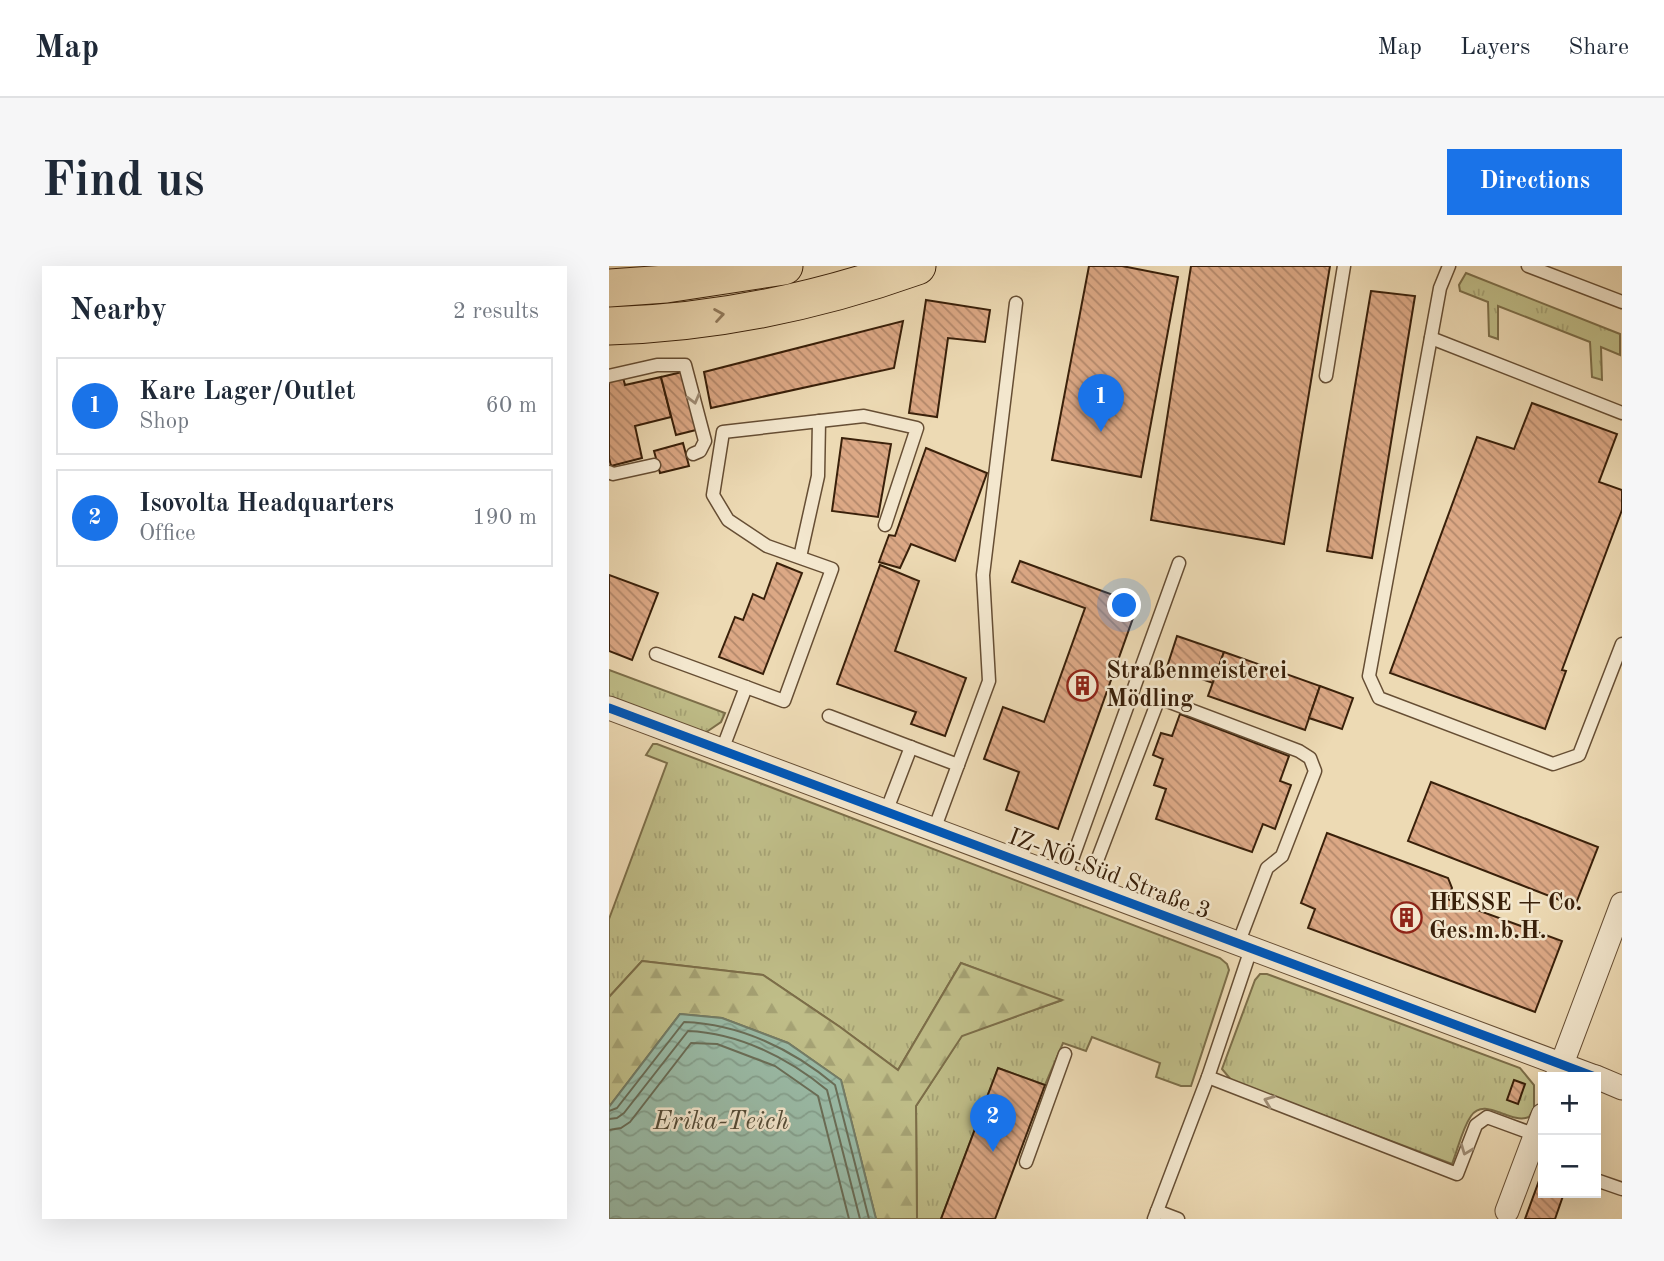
<!DOCTYPE html>
<html lang="en">
<head>
<meta charset="utf-8">
<style>
  body { margin:0; font-family:"Old Standard TT",serif; background:#f6f6f7; color:#1f2937 }
  .controls { position:absolute; right:21px; bottom:21px; display:grid; overflow:hidden; border-radius:0px; box-shadow:0 7px 28px #0002 }
  .controls button { width:63px; height:63px; display:grid; place-items:center; padding:0; border:0; border-bottom:2px solid #e0e1e3; background:#fff; color:#1f2937; font:35px sans-serif }
  .you { position:absolute; left:516px; top:340px; width:24px; height:24px; margin:-18px; border:5px solid #fff; border-radius:50%; background:#1a73e8; box-shadow:0 0 0 10px #1a73e833 }
  .badge { display:grid; place-items:center; width:46px; height:46px; border-radius:50%; background:#1a73e8; color:#fff; font-size:23px; font-weight:700 }
  .pin { position:absolute; translate:-50% -58px; filter:drop-shadow(0 2px 4px #0008) }
  .pin::after { content:''; position:absolute; top:37px; width:24px; height:21px; background:inherit; clip-path:polygon(0 0,100% 0,50% 100%) }
  .list { margin:0; padding:0; list-style:none }
  h2 { display:flex; justify-content:space-between; align-items:center; height:91px; margin:0; padding:0 28px; font-size:30px }
  h2 small { font-size:23px; font-weight:400; color:#747a83 }
  .list li { display:grid; grid-template-columns:46px 1fr auto; gap:21px; align-items:center; box-sizing:border-box; height:98px; margin:0 14px 14px; padding:0 14px; border:2px solid #e0e1e3; border-radius:0px }
  .list b { display:block; font-size:26px; white-space:nowrap }
  .list p { margin:0; font-size:23px; white-space:nowrap; color:#747a83 }
  .list em { font-size:23px; font-style:normal; color:#747a83 }
  .map { position:relative; flex:none; width:1013px; height:953px; overflow:hidden; border-radius:0px }
  header { display:flex; align-items:center; gap:42px; box-sizing:border-box; height:98px; padding:0 35px; background:#fff; border-bottom:2px solid #e0e1e3 }
  header strong { font-size:33px }
  nav { display:flex; gap:38px; margin-inline-start:auto; font-size:24px }
  .intro { display:flex; align-items:center; justify-content:space-between; box-sizing:border-box; height:168px; padding:0 42px }
  h1 { margin:0; font-size:49px }
  .button { padding:18px 32px; border-radius:0px; background:#1a73e8; color:#fff; font-size:24px; font-weight:700 }
  main { display:flex; gap:42px; padding:0 42px }
  aside { flex:1; background:#fff; border-radius:0px; box-shadow:0 7px 28px #0002 }
  .map>svg:first-child { display:block }
  .grass { fill:url(#grass-tufts); stroke:#7c6e49; stroke-width:2 }
  .forest { fill:url(#forest-firs); stroke:#7c6e49; stroke-width:2 }
  .water { fill:url(#water-waves); stroke:#737d68; stroke-width:2 }
  .lines { fill:none; stroke-linecap:round; stroke-linejoin:round }
  .shore { stroke:#6a6e58; stroke-width:2 }
  .building { fill:url(#building-back-hatch); stroke:#39200a; stroke-width:2 }
  .lane-casing { stroke:#664e34; stroke-width:15 }
  .street-casing { stroke:#664e34; stroke-width:25 }
  .primary-casing { stroke:#39200a; stroke-width:39 }
  .lane { stroke:#f3e7ce; stroke-width:12 }
  .street { stroke:#f3e7ce; stroke-width:23 }
  .primary { stroke:#eddab4; stroke-width:37 }
  .cycleway-casing { stroke:#f3e7ce; stroke-width:13 }
  .cycleway { stroke:#0057b8; stroke-width:9 }
  .oneway { stroke:#937d5f }
  .oneway2 { stroke:#9f8d76 }
  .labels { text-anchor:middle; dominant-baseline:central; stroke-width:5; stroke-linejoin:round; paint-order:stroke }
  .poi-label { font-size:24px; font-weight:bold; fill:#39200a; stroke:#f3e7ce; text-anchor:start }
  .street-label { font-size:24px; fill:#39200a; stroke:#f3e7ce }
  .water-label { font-size:26px; font-style:italic; fill:#564e39; stroke:#f3e7ce }
</style>
</head>
<body>
<header>
<strong>Map</strong>
<nav><a>Map</a><a>Layers</a><a>Share</a></nav>
</header>
<div class="intro"><h1>Find us</h1><a class="button">Directions</a></div>
<main>
<aside>
<h2>Nearby<small>2 results</small></h2>
<ul class="list">
<li><span class="badge">1</span><div><b>Kare Lager/Outlet</b><p>Shop</p></div><em>60 m</em></li>
<li><span class="badge">2</span><div><b>Isovolta Headquarters</b><p>Office</p></div><em>190 m</em></li>
</ul>
</aside>
<div class="map">
<svg width="1013" height="953" viewBox="0 0 1013 953">
  <defs>
    <pattern id="grass-tufts" width="24" height="20" patternUnits="userSpaceOnUse" patternTransform="scale(1.75)"><rect width="24" height="20" fill="#bfbd88"/><path d="M3 7l-1-3M5 7V3M7 7l1-3M15 17l-1-3M17 17v-4M19 17l1-3" fill="none" stroke="#a5a274"/></pattern>
    <pattern id="forest-firs" width="22" height="20" patternUnits="userSpaceOnUse" patternTransform="scale(1.75)"><rect width="22" height="20" fill="#bfbd88"/><path d="M5 1l3.5 6h-7zM16 11l3.5 6h-7z" fill="#a5a274"/></pattern>
    <pattern id="water-waves" width="16" height="10" patternUnits="userSpaceOnUse" patternTransform="scale(1.75)"><rect width="16" height="10" fill="#9abba7"/><path d="M0 5q4-4 8 0t8 0" fill="none" stroke="#85a08e"/></pattern>
    <pattern id="building-back-hatch" width="6" height="6" patternUnits="userSpaceOnUse" patternTransform="scale(1.75)"><rect width="6" height="6" fill="#dca885"/><path d="M-1 5l2 2M0 0l6 6M5-1l2 2" fill="none" stroke="#b3886b"/></pattern>
  </defs>
  <rect width="100%" height="100%" fill="#eddab4"/>
  <filter id="stains"><feTurbulence type="fractalNoise" baseFrequency=".00286" numOctaves="4"/><feColorMatrix values="0 0 0 0 .2 0 0 0 0 .09 0 0 0 0 .02 0 0 0 .5 -.17"/></filter>
  <radialGradient id="worn" r=".72"><stop offset=".6" stop-color="#630" stop-opacity="0"/><stop offset="1" stop-color="#630" stop-opacity=".3"/></radialGradient>
  <!-- grass -->
  <g class="grass">
    <path d="M857 7 1011 68V89L992 81 993 114 983 111 981 76 889 40V73L880 70 879 36 851 25 850 19Z"/>
    <path d="M0 404 116 447 112 456 96 467 0 431Z"/>
    <path d="M44 478H48L611 692 618 698 620 704 582 820H572L547 811 551 797 483 771 477 785 454 777 436 819 389 802 332 953H308L307 840 353 769 451 735 352 697 289 804 231 761 154 709 33 695 0 731V653L58 497 37 489Z"/>
    <path d="M651 708H658L911 802 925 819V842L920 851C901 859 876 830 862 850 853 863 849 883 843 898L623 815 613 803 646 714Z"/>
  </g>
  <!-- forest -->
  <path class="forest" d="M33 695 154 709 231 761 289 804 352 697 453 734 353 770 307 840 308 953H267L232 814 179 777 113 752 71 748 0 841V731Z"/>
  <!-- water -->
  <path class="water" d="M71 748 113 752 179 777 232 814 267 953H0V841Z"/>
  <g class="lines">
    <!-- shore -->
    <g class="shore">
      <path d="M0 845 8 842 75 756C131 758 183 783 226 819L260 953"/>
      <path d="M0 853 8 852 15 847 79 765C130 767 179 792 218 824L251 953"/>
      <path d="M0 864 12 862 21 856 82 777 108 778 166 800 209 830 240 953"/>
    </g>
  </g>
  <!-- building -->
  <g class="building">
    <path d="M480 0H513L569 11 532 211 443 194Z"/>
    <path d="M582 0H721L675 278 542 254Z"/>
    <path d="M762 25 806 30 763 292 718 285Z"/>
    <path d="M317 34 381 44 376 76 339 72 328 151 300 147Z"/>
    <path d="M294 55 285 102 102 142 95 106Z"/>
    <path d="M12 104 16 119 52 111 62 151 26 160 33 192 2 200 0 192V107Z"/>
    <path d="M73 106 87 164 67 169 52 111Z"/>
    <path d="M923 137 1008 168 990 216 1013 224V244L953 404 957 405 936 463 781 407 868 171 905 183Z"/>
    <path d="M233 172 282 178 269 251 223 245Z"/>
    <path d="M74 177 80 200 51 207 45 185Z"/>
    <path d="M317 182 378 207 346 295 302 278 291 302 270 296 280 269 286 270Z"/>
    <path d="M411 295 529 338 449 563 397 544 410 506 375 493 394 441 435 456 476 342 403 316Z"/>
    <path d="M168 297 193 307 154 408 110 391 126 351 134 354 144 328 155 333Z"/>
    <path d="M271 299 310 315 286 385 357 412 336 470 302 458 307 446 228 418Z"/>
    <path d="M0 309 49 327 23 394 0 385Z"/>
    <path d="M568 370 615 386 604 417 558 401Z"/>
    <path d="M615 386 711 420 696 464 599 430Z"/>
    <path d="M711 420 744 432 733 463 700 452Z"/>
    <path d="M571 448 680 490 671 515 682 519 666 563 654 558 643 586 547 553 557 523 545 519 554 493 544 489 552 467 563 470Z"/>
    <path d="M822 516 989 581 966 640 799 575Z"/>
    <path d="M718 567 839 612 843 622 838 633 953 675 926 746 699 662 706 643 692 637Z"/>
    <path d="M389 802 436 819 386 953H332Z"/>
    <path d="M905 814 916 818 909 838 898 834Z"/>
    <path d="M931 912 934 914V927H955L946 953H916Z"/>
  </g>
  <g class="lines">
    <defs>
      <g id="lane">
        <path d="M840 0 831 22 760 410 770 432 944 498 970 489 1013 378"/>
        <path d="M919 0 1013 36"/>
        <path d="M822 72 1013 147"/>
        <path d="M0 110 48 99H76L96 175 91 185 84 188"/>
        <path d="M717 110 735 0"/>
        <path d="M0 206 4 208 45 199"/>
        <path d="M191 291 209 210 210 155"/>
        <path d="M47 388 137 421 113 484"/>
        <path d="M137 421 175 435 223 303 158 280 119 254 104 229 114 166 255 150 308 162 276 259"/>
        <path d="M220 450 349 499 380 415 374 309 407 37"/>
        <path d="M277 546 302 481"/>
        <path d="M325 564 349 499"/>
        <path d="M456 613 570 297"/>
        <path d="M478 621 550 432 690 485 701 492 706 505 673 590 658 602 629 678"/>
        <path d="M599 811 848 908 867 859 878 851 927 869"/>
        <path d="M417 896 456 788"/>
        <path d="M987 914 1013 923"/>
        <path d="M548 945 569 953"/>
        <path d="M545 953 599 811 642 683"/>
      </g>
      <g id="street">
        <path d="M0 442 986 811"/>
        <path d="M948 811 1013 638"/>
        <path d="M987 811 1013 822"/>
        <path d="M898 945 934 849"/>
      </g>
      <g id="primary">
        <path d="M0 22 57 18 175 0"/>
        <path d="M0 60C104 57 210 35 308 0"/>
      </g>
    </defs>
    <!-- lane casing -->
    <use href="#lane" class="lane-casing"/>
    <!-- street casing -->
    <use href="#street" class="street-casing"/>
    <!-- primary casing -->
    <use href="#primary" class="primary-casing"/>
    <!-- lane -->
    <use href="#lane" class="lane"/>
    <!-- street -->
    <use href="#street" class="street"/>
    <!-- primary -->
    <use href="#primary" class="primary"/>
    <defs>
      <path id="cycleway" d="M0 442 986 811"/>
    </defs>
    <!-- cycleway casing -->
    <use href="#cycleway" class="cycleway-casing"/>
    <!-- cycleway -->
    <use href="#cycleway" class="cycleway"/>
  </g>
  <!-- one-way arrows -->
  <defs><path id="oneway-chevron" d="M-2-3.5L2.5 0L-2 3.5" fill="none" stroke-width="1.6" stroke-linecap="round" stroke-linejoin="round" transform="scale(1.75)"/></defs>
  <use class="oneway" href="#oneway-chevron" transform="translate(110 49) rotate(-9)"/>
  <g class="oneway2">
    <use href="#oneway-chevron" transform="translate(85 133) rotate(75)"/>
    <use href="#oneway-chevron" transform="translate(660 835) rotate(-159)"/>
    <use href="#oneway-chevron" transform="translate(857 884) rotate(111)"/>
  </g>
  <!-- icons -->
  <defs>
    <symbol id="building-ring" viewBox="-11 -11 22 22"><circle r="9.5" fill="#f3e7ce" stroke="#8f2418" stroke-width="1.5"/><path d="M-4-6H4V6H1V3H-1V6H-4ZM-2.5-4.3h1.7v1.8h-1.7ZM.8-4.3h1.7v1.8H.8ZM-2.5-1h1.7V.8h-1.7ZM.8-1h1.7V.8H.8Z" fill="#8f2418"/></symbol>
  </defs>
  <g fill-rule="evenodd">
    <use href="#building-ring" x="456" y="402" width="35" height="35"/>
    <use href="#building-ring" x="780" y="634" width="35" height="35"/>
  </g>
  <g class="labels">
    <!-- poi labels -->
    <g class="poi-label">
      <text x="497" y="406">Straßenmeisterei<tspan x="497" dy="28">Mödling</tspan></text>
      <text x="820" y="638">HESSE + Co.<tspan x="820" dy="28">Ges.m.b.H.</tspan></text>
    </g>
    <!-- street labels -->
    <g class="street-label">
      <text transform="translate(500 609) rotate(21)">IZ-NÖ-Süd Straße 3</text>
    </g>
    <!-- water labels -->
    <g class="water-label">
      <text x="112" y="856">Erika-Teich</text>
    </g>
  </g>
  <rect width="100%" height="100%" filter="url(#stains)"/>
  <rect width="100%" height="100%" fill="url(#worn)"/>
</svg>
<div class="controls">
<button>+</button>
<button>−</button>
</div>
<div class="you"></div>
<div class="pin badge" style="left:492px;top:166px">1</div>
<div class="pin badge" style="left:384px;top:886px">2</div>
</div>
</main>
</body>
</html>
